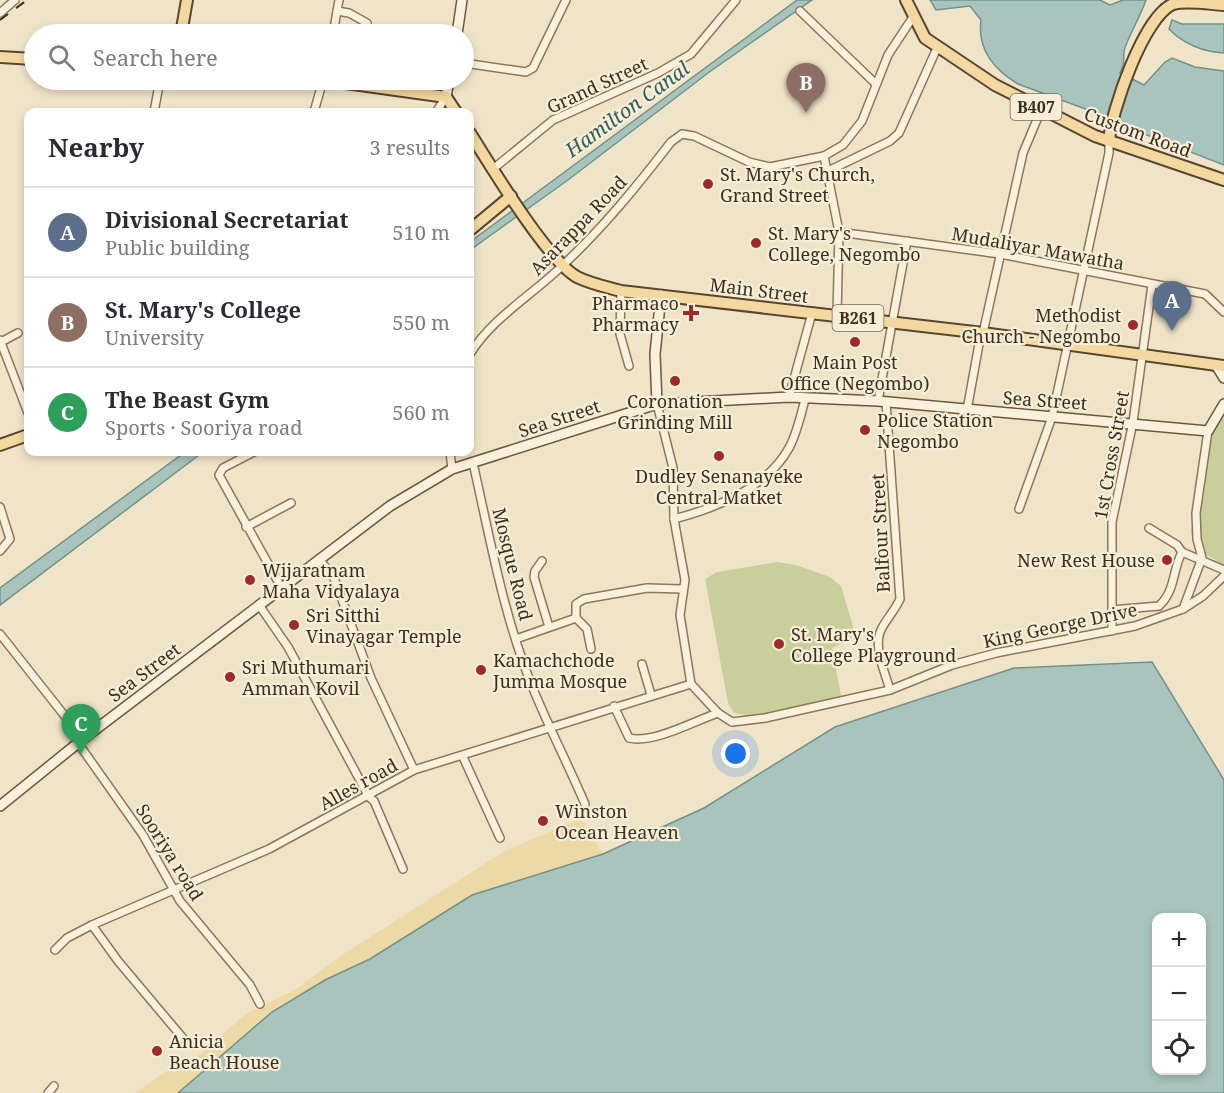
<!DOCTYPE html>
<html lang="en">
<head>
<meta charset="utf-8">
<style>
  body { margin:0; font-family:"Noto Serif",serif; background:#f2f2f3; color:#2b2b33 }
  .controls { position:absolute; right:18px; bottom:18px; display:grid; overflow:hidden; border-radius:12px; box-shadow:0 3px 9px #0003 }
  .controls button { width:54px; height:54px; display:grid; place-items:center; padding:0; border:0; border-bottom:2px solid #e1e1e2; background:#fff; color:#2b2b33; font:30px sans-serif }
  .you { position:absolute; left:736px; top:754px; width:21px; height:21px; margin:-15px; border:4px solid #fff; border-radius:50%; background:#1a73e8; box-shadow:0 0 0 9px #1a73e833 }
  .badge { display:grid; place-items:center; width:39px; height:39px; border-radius:50%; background:#9e2a2b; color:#fff; font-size:20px; font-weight:700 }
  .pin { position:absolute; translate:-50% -50px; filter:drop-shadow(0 2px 3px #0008) }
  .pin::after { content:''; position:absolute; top:32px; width:21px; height:18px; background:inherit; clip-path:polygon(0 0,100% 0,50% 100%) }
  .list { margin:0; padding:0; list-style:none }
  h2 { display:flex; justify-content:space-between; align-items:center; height:78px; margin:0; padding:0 24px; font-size:26px }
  h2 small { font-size:20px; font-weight:400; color:#7c7c81 }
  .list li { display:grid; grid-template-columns:39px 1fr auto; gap:18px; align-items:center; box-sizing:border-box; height:90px; padding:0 24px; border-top:2px solid #e1e1e2 }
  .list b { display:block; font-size:22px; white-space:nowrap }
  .list p { margin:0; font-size:20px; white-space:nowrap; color:#7c7c81 }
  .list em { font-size:20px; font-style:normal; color:#7c7c81 }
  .icon { flex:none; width:33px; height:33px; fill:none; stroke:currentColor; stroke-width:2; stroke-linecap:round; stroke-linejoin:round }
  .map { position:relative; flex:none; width:1224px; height:1093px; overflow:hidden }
  .search { position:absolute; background:#fff; box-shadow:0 3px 9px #0003; left:24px; top:24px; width:450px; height:66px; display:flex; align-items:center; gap:15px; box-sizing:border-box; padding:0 21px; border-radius:33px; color:#7c7c81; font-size:22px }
  .panel { position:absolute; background:#fff; box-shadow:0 3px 9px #0003; left:24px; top:108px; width:450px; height:348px; border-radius:12px }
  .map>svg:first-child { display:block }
  .green { fill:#c9cf9b }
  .sand { fill:#ecd9a5 }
  .water { fill:#a9c4bc; stroke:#6f938a; stroke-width:1.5; fill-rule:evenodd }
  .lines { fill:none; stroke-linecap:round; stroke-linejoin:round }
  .street-casing { stroke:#8d765c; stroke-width:10 }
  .secondary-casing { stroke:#6f573f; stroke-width:12 }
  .primary-casing { stroke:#5b4430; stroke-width:14 }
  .street { stroke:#faf1dc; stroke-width:7 }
  .secondary { stroke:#faf1dc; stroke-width:9 }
  .primary { stroke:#f3d9a0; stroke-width:10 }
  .rail { stroke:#3d2e20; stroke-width:2; stroke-dasharray:10 10; stroke-linecap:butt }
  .poi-dot { fill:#9e2a2b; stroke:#f7eed8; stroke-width:2 }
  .labels { text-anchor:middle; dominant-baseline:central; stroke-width:4.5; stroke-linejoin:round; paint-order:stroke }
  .shield { fill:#f7eed8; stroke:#756857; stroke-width:1.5 }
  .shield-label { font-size:16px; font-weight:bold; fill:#3d2e20 }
  .street-label { font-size:18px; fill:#3d2e20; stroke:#f7eed8 }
  .poi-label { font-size:18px; fill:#3d2e20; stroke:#f7eed8; text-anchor:start }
  .water-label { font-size:20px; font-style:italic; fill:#2f5d5a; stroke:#f7eed8 }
</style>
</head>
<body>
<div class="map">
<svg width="1224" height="1093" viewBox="0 0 1224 1093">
  <rect width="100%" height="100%" fill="#f0e4c8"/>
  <!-- green -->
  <g class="green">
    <path d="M1224 404V565L1204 553 1191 534 1208 431Z"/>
    <path d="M777 562 796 565 830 577 841 586 853 626 851 639 832 648 842 701 765 718 734 713 728 703 705 579 717 572Z"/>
  </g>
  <!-- sand -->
  <path class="sand" d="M581 818 603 854 472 895 370 959 325 980 272 1012 178 1093H135L167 1071 183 1069 247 1013 295 990 342 955 503 852Z"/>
  <!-- water -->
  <g class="water">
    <path d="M797 0H812L708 73 568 180 470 250V242Z"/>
    <path d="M930 0H1100L1110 5 1123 0H1146C1140 17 1132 30 1126 45 1121 55 1127 61 1120 73L1144 85 1165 62 1172 58 1195 67 1224 71V165L1134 130 1124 134 1119 130 1118 121 1018 84C993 69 977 49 981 20L970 6 936 10Z"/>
    <path d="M1172 20 1182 24H1224V53C1204 52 1183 44 1169 29Z"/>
    <path d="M185 452H203L0 605V588Z"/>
    <path d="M1152 662 1224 780V1093H178L272 1012 325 980 370 959 472 895 603 854 704 808 835 727 1014 668ZM1156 918H1202V1070H1156Z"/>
  </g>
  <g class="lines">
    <defs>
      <g id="street">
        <path d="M337 11 349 13 367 23"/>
        <path d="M800 11 876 84"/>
        <path d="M0 13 15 0"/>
        <path d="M333 34 339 0"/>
        <path d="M464 63 526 72 533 68 566 0"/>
        <path d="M154 112 160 80"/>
        <path d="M314 112 323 80"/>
        <path d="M436 112 446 97"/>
        <path d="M824 156 839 232 837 316"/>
        <path d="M493 169 553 120 658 73 691 54 736 0"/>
        <path d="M826 172 890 141 899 133 937 48"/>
        <path d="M839 232 1000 254 1205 294 1224 312"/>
        <path d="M621 291 620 334 629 366"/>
        <path d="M983 333 1023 153 1041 110"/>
        <path d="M0 340 28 413"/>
        <path d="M1 342 18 333"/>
        <path d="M470 354C491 319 532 295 562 266 603 228 637 186 671 142L682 134 694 136 749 162 770 167 824 156 843 145 862 121 888 55 913 17"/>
        <path d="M789 397 812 313"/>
        <path d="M878 401 907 241"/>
        <path d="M886 402 900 599C895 610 888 617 882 628 872 645 885 672 890 690"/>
        <path d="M657 404 673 468 674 519 685 580 680 615 691 684 718 713 732 722 765 718 890 690 952 665 996 653 1135 626 1183 609 1202 558 1197 539 1196 513 1208 431"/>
        <path d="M967 410 981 333"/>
        <path d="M254 452 223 468 219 475 281 587"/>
        <path d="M450 452 452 469"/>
        <path d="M473 463C490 538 503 614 532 686 548 726 568 764 585 804"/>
        <path d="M0 507 10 539 0 551"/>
        <path d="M1019 509 1052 417 1109 153V141"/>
        <path d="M674 519C716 508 767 488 789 448 797 433 801 415 805 399"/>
        <path d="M246 527 291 503"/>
        <path d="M1149 528 1177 545 1182 552 1224 570"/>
        <path d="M320 560 334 578 371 678 414 770"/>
        <path d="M542 561 535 571 534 577 549 627"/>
        <path d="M259 605 288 647 369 797 374 801 403 869"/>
        <path d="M1183 609 1203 596 1224 576"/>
        <path d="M1112 610 1159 606C1176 590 1172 571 1182 552"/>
        <path d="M576 618 587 629 591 649"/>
        <path d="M1112 631V522L1133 422 1152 285"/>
        <path d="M0 634 83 739"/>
        <path d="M516 639 576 618V604L584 599 647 588 682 589"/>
        <path d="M642 664 651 695"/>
        <path d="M614 706 629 738C653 744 694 721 718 713"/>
        <path d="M78 743 143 835 180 901 250 985 260 1004"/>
        <path d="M463 757 500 838"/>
        <path d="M92 925 118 961 187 1043"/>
        <path d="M55 950 67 938 92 925 269 849 414 770 691 684"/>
        <path d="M48 1093 54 1086"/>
      </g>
      <g id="secondary">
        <path d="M457 34 462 0"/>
        <path d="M446 97 449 80"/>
        <path d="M1216 365 1224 378"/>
        <path d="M657 404 655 354 661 295"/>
        <path d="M0 806 83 739 390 506 452 469 657 404 789 397 878 401 1208 431 1224 404"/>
      </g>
      <g id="primary">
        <path d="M906 0 925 38 995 85 1095 136 1224 180"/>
        <path d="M181 34 187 0"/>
        <path d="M0 57 34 59"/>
        <path d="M324 80 446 97 456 112"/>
        <path d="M470 133C490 165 548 261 577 277 591 284 607 287 621 291L983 333 1224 366"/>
        <path d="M1109 141C1111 111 1144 16 1173 4 1187 0 1209 4 1224 5"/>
        <path d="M470 230 511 196"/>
        <path d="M0 445 28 435"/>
      </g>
    </defs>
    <!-- street casing -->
    <use href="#street" class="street-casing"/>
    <!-- secondary casing -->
    <use href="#secondary" class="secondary-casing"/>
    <!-- primary casing -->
    <use href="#primary" class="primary-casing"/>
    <!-- street -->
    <use href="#street" class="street"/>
    <!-- secondary -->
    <use href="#secondary" class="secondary"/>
    <!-- primary -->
    <use href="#primary" class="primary"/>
    <!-- rail -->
    <path class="rail" d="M0 20 27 0"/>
  </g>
  <!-- markers -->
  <g class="poi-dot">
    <circle cx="708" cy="184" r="6"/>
    <circle cx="756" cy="243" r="6"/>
    <path d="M688 304h6v6h6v6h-6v6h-6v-6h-6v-6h6z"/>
    <circle cx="1133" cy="325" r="6"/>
    <circle cx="855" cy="342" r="6"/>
    <circle cx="675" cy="381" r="6"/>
    <circle cx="865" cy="430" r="6"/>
    <circle cx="719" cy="456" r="6"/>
    <circle cx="1167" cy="560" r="6"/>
    <circle cx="250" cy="580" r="6"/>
    <circle cx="294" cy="625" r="6"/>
    <circle cx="779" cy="644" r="6"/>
    <circle cx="481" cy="670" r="6"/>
    <circle cx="230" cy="677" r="6"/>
    <circle cx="543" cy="821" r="6"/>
    <circle cx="157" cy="1051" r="6"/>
  </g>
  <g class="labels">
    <!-- shield labels -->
    <g class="shield">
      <rect x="1010.5" y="94" width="51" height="26" rx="4.5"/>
      <rect x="832.5" y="305" width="51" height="26" rx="4.5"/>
    </g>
    <g class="shield-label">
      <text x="1036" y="107">B407</text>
      <text x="858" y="318">B261</text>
    </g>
    <!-- street labels -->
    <g class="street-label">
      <text transform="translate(597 85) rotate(-25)">Grand Street</text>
      <text transform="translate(1138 132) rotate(20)">Custom Road</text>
      <text transform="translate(578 225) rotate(-46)">Asarappa Road</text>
      <text transform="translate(1038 248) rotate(10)">Mudaliyar Mawatha</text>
      <text transform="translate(759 290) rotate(7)">Main Street</text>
      <text transform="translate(1045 400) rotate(4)">Sea Street</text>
      <text transform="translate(559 418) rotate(-18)">Sea Street</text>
      <text transform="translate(1111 455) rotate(-80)">1st Cross Street</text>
      <text transform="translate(880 533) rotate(-93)">Balfour Street</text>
      <text transform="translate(513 564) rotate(76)">Mosque Road</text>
      <text transform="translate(1060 625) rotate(-12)">King George Drive</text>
      <text transform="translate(144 672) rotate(-37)">Sea Street</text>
      <text transform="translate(358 784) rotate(-29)">Alles road</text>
      <text transform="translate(170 852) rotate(58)">Sooriya road</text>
    </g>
    <!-- poi labels -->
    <g class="poi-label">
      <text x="720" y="174">St. Mary's Church,<tspan x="720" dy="21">Grand Street</tspan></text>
      <text x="768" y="233">St. Mary's<tspan x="768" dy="21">College, Negombo</tspan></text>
      <text x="679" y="303" text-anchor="end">Pharmaco<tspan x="679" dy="21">Pharmacy</tspan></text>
      <text x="1121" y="315" text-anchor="end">Methodist<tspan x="1121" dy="21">Church - Negombo</tspan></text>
      <text x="855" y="362" text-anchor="middle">Main Post<tspan x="855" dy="21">Office (Negombo)</tspan></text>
      <text x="675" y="401" text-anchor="middle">Coronation<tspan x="675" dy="21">Grinding Mill</tspan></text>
      <text x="877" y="420">Police Station<tspan x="877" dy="21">Negombo</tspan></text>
      <text x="719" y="476" text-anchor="middle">Dudley Senanayeke<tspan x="719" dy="21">Central Matket</tspan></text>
      <text x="1155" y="560" text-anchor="end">New Rest House</text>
      <text x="262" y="570">Wijaratnam<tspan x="262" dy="21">Maha Vidyalaya</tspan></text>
      <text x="306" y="615">Sri Sitthi<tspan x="306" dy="21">Vinayagar Temple</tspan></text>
      <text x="791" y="634">St. Mary's<tspan x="791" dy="21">College Playground</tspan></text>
      <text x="493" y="660">Kamachchode<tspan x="493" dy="21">Jumma Mosque</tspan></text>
      <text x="242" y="667">Sri Muthumari<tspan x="242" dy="21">Amman Kovil</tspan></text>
      <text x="555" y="811">Winston<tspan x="555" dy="21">Ocean Heaven</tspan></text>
      <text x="169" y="1041">Anicia<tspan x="169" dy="21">Beach House</tspan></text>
    </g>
    <!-- water labels -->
    <g class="water-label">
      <text transform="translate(627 109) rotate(-36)">Hamilton Canal</text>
    </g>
  </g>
</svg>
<div class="controls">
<button>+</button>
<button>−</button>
<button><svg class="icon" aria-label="locate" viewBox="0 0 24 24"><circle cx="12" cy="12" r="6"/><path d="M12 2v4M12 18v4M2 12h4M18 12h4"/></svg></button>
</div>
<div class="you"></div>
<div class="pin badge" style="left:1172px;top:331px;background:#5c6f8a">A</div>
<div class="pin badge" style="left:806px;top:113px;background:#8d6e63">B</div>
<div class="pin badge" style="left:81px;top:754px;background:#2e9e5b">C</div>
<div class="search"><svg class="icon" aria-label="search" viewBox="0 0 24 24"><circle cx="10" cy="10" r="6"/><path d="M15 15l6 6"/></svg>Search here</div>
<section class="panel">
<h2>Nearby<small>3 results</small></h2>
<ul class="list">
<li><span class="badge" style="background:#5c6f8a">A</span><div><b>Divisional Secretariat</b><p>Public building</p></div><em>510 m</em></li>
<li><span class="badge" style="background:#8d6e63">B</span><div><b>St. Mary's College</b><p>University</p></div><em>550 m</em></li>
<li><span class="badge" style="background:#2e9e5b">C</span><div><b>The Beast Gym</b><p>Sports · Sooriya road</p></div><em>560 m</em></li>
</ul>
</section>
</div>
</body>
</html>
